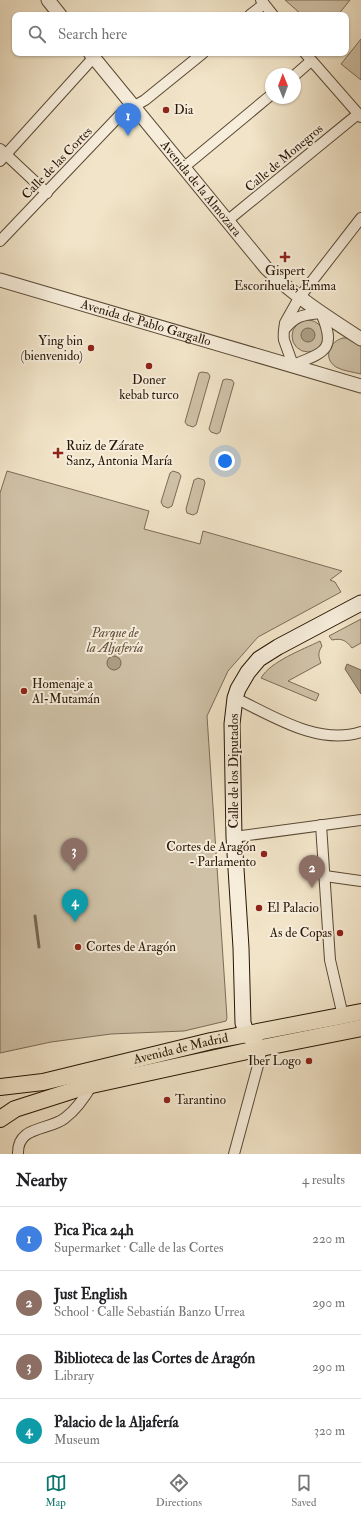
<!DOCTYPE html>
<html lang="en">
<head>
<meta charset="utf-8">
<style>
  body { margin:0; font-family:"IM FELL Double Pica",serif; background:#f2f2f2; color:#202124 }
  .compass { position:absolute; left:265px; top:68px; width:36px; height:36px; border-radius:50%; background:#fff; box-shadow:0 1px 3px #0004; rotate:359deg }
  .you { position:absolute; left:225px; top:461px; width:14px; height:14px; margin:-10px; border:3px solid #fff; border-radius:50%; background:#1a73e8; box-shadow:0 0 0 6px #1a73e833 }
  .badge { display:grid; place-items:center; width:26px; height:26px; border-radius:50%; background:#0f766e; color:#fff; font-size:13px; font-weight:700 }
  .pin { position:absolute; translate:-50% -33px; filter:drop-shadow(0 1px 2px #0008) }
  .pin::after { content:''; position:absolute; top:21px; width:14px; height:12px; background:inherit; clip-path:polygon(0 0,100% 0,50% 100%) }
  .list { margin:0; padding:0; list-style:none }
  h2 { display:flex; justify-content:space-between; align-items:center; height:52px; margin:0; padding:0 16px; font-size:17px }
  h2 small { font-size:13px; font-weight:400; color:#757577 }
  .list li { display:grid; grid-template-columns:26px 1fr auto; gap:12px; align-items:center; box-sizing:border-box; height:64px; padding:0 16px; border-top:1px solid #e0e0e0 }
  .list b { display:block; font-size:15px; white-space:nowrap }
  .list p { margin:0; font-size:13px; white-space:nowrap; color:#757577 }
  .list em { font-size:13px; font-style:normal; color:#757577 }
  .icon { flex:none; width:22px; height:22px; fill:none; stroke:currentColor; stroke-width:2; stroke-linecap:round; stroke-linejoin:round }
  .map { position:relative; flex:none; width:361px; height:1154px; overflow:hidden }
  .search { position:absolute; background:#fff; box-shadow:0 1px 3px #0004; left:12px; right:12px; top:12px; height:44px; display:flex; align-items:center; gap:10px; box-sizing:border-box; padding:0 14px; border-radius:8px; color:#757577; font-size:15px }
  .sheet { height:308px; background:#fff }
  nav { display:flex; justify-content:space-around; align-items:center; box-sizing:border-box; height:56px; border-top:1px solid #e0e0e0; background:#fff; font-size:11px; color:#757577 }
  nav a { display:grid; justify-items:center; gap:2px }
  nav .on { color:#0f766e }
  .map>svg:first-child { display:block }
  .green { fill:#cfc1a7; stroke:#7b6b56 }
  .water { fill:#ac9e85; stroke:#776751 }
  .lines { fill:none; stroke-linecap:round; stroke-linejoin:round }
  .stream { stroke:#776751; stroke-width:3 }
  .minor-casing { stroke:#5a4935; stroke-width:12 }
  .tertiary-casing { stroke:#5a4935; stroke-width:15 }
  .secondary-casing { stroke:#271504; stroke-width:17 }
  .primary-casing { stroke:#271504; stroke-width:18 }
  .minor { stroke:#f6eddb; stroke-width:10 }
  .tertiary { stroke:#f6eddb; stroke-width:13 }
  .secondary { stroke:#f6eddb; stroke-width:15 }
  .primary { stroke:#f1e4c8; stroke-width:16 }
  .poi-dot { fill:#8f2418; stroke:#f6eddb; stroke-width:1.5 }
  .labels { text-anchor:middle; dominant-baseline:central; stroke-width:4; stroke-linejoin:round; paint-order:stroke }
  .poi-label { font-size:13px; fill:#271504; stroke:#f6eddb; text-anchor:start }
  .street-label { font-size:13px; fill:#271504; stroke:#f6eddb }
  .park-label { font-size:13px; font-style:italic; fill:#62513d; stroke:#f6eddb }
</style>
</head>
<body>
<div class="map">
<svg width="361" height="1154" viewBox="0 0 361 1154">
  <rect width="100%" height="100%" fill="#f1e4c8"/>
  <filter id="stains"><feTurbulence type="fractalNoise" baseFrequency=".005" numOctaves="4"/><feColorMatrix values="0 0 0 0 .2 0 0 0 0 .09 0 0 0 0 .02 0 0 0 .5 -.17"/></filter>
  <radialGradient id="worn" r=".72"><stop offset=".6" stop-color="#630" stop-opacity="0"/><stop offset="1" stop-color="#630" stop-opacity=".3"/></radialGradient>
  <!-- green -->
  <g class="green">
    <path d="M285 0H350L338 15H302Z"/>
    <path d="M361 39V80L341 64Z"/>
    <circle cx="308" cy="336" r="16"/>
    <path d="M343 338H348L361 345V374C353 372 343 371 336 367 322 358 330 341 343 338Z"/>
    <path d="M202 372 208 373 210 376 196 425 193 427 187 425 185 422 199 373Z"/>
    <path d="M226 379 232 380 234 383 220 432 217 434 211 432 209 429 223 380Z"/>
    <path d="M7 471 149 511 144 529 200 544 203 531 342 571 330 580 335 582 341 592 258 637 228 671 207 716 227 1018 226 1021 222 1022 184 1031 111 1034 51 1042 0 1053V493Z"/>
    <path d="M173 471 179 473 181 476 172 506 168 508 163 506 161 502 170 473Z"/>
    <path d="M198 478 204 480 205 483 197 513 193 515 187 513 186 509 194 480Z"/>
    <path d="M361 619V643L352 648C346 640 341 638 332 640L329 636Z"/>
    <path d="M320 641 322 646C318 652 318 656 321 663L288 681 319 694 316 701 261 678C271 661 302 650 320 641Z"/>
  </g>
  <!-- water -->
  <g class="water">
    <circle cx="308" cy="335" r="7"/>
    <circle cx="114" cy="663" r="7"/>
    <path d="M347 664 361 670V694L345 669Z"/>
  </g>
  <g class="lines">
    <!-- stream -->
    <path class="stream" d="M35 916 39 947"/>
    <defs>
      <g id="minor">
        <path d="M261 0 273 15"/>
        <path d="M250 15 264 4"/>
        <path d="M305 53 361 117"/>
        <path d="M295 75 311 61"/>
        <path d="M0 149 47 193"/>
        <path d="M0 161 94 57"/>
        <path d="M183 168 271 95"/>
        <path d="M227 221 358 114"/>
        <path d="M0 241 121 114 145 100 203 53"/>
        <path d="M284 330C296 315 303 315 321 313 337 350 325 352 293 365L284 340C283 334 284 329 285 323L299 298 361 218"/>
        <path d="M235 698C273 716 318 746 361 732"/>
        <path d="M321 825 330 960 343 1016"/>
        <path d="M234 837 361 820"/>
        <path d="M325 876 361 881"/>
        <path d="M18 1154C17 1125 49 1131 65 1118 77 1109 85 1097 92 1085"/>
        <path d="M234 1154 260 1058 261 1048"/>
      </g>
      <g id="tertiary">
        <path d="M48 0 60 15"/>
        <path id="s1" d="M90 53 266 268C294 296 327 317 361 339"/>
        <path id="s2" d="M0 280 361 386"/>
      </g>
      <path id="secondary" d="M256 1043 247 1034 243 1023 241 948 234 837 232 724 235 698 238 689 248 672 259 659 278 647 361 603"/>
      <g id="primary">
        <path id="s3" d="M0 1087 43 1082 211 1041 361 1012"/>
        <path d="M0 1119 15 1109 87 1086 261 1048 361 1028"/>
      </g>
    </defs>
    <!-- minor casing -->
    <use href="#minor" class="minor-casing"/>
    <!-- tertiary casing -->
    <use href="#tertiary" class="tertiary-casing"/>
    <!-- secondary casing -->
    <use href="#secondary" class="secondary-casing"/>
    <!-- primary casing -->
    <use href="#primary" class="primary-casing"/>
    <!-- minor -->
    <use href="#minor" class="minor"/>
    <!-- tertiary -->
    <use href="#tertiary" class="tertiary"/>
    <!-- secondary -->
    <use href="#secondary" class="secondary"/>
    <!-- primary -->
    <use href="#primary" class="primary"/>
  </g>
  <!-- markers -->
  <g class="poi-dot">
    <circle cx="166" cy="110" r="4"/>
    <path d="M283 251h4v4h4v4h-4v4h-4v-4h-4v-4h4z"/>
    <circle cx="91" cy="348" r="4"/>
    <circle cx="149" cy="366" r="4"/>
    <path d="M56 447h4v4h4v4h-4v4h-4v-4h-4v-4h4z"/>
    <circle cx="24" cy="691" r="4"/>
    <circle cx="264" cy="854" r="4"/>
    <circle cx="259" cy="908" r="4"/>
    <circle cx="340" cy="933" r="4"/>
    <circle cx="78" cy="947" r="4"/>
    <circle cx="309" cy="1061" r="4"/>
    <circle cx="167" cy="1100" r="4"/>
  </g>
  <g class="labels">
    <!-- poi labels -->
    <g class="poi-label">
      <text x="174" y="110">Dia</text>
      <text x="285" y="271" text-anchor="middle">Gispert<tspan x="285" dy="15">Escorihuela, Emma</tspan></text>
      <text x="83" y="341" text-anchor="end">Ying bin<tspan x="83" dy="15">(bienvenido)</tspan></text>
      <text x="149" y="380" text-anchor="middle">Doner<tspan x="149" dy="15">kebab turco</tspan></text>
      <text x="66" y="446">Ruiz de Zárate<tspan x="66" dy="15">Sanz, Antonia María</tspan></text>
      <text x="32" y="684">Homenaje a<tspan x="32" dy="15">Al-Mutamán</tspan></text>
      <text x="256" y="847" text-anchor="end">Cortes de Aragón<tspan x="256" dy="15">- Parlamento</tspan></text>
      <text x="267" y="908">El Palacio</text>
      <text x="332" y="933" text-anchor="end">As de Copas</text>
      <text x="86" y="947">Cortes de Aragón</text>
      <text x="301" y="1061" text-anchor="end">Iber Logo</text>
      <text x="175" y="1100">Tarantino</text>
    </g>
    <!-- street labels -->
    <g class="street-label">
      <text transform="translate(284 158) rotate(-40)">Calle de Monegros</text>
      <text transform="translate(57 163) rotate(-46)">Calle de las Cortes</text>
      <text stroke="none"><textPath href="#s1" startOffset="175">Avenida de la Almozara</textPath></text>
      <text stroke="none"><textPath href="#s2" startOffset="152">Avenida de Pablo Gargallo</textPath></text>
      <text transform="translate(234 771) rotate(-90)">Calle de los Diputados</text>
      <text stroke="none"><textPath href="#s3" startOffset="185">Avenida de Madrid</textPath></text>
    </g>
    <!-- park labels -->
    <g class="park-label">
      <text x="115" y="633">Parque de<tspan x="115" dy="15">la Aljafería</tspan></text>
    </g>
  </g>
  <rect width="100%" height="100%" filter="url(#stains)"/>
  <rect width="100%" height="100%" fill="url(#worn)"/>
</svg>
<svg class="compass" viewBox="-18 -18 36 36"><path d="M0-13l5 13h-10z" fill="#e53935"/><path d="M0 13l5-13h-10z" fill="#757577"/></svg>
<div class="you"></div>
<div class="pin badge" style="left:128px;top:136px;background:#3f7fe0">1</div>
<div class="pin badge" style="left:312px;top:888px;background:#8d6e63">2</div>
<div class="pin badge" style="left:74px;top:871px;background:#8d6e63">3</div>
<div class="pin badge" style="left:75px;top:922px;background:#0f9aa8">4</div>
<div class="search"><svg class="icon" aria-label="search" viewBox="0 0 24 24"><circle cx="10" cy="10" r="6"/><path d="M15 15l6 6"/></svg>Search here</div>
</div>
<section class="sheet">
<h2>Nearby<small>4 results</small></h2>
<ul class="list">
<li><span class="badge" style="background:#3f7fe0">1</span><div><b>Pica Pica 24h</b><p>Supermarket · Calle de las Cortes</p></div><em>220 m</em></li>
<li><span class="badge" style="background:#8d6e63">2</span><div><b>Just English</b><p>School · Calle Sebastián Banzo Urrea</p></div><em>290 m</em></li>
<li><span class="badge" style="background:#8d6e63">3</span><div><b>Biblioteca de las Cortes de Aragón</b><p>Library</p></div><em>290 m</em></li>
<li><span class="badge" style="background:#0f9aa8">4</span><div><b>Palacio de la Aljafería</b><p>Museum</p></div><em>320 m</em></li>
</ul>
</section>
<nav>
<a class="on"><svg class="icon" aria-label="map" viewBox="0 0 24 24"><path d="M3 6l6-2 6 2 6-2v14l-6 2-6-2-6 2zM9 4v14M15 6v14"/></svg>Map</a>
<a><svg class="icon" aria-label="directions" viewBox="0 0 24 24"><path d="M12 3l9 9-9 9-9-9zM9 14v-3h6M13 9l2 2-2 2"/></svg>Directions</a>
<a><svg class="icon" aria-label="saved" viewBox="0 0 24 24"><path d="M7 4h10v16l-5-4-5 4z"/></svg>Saved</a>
</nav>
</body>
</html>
